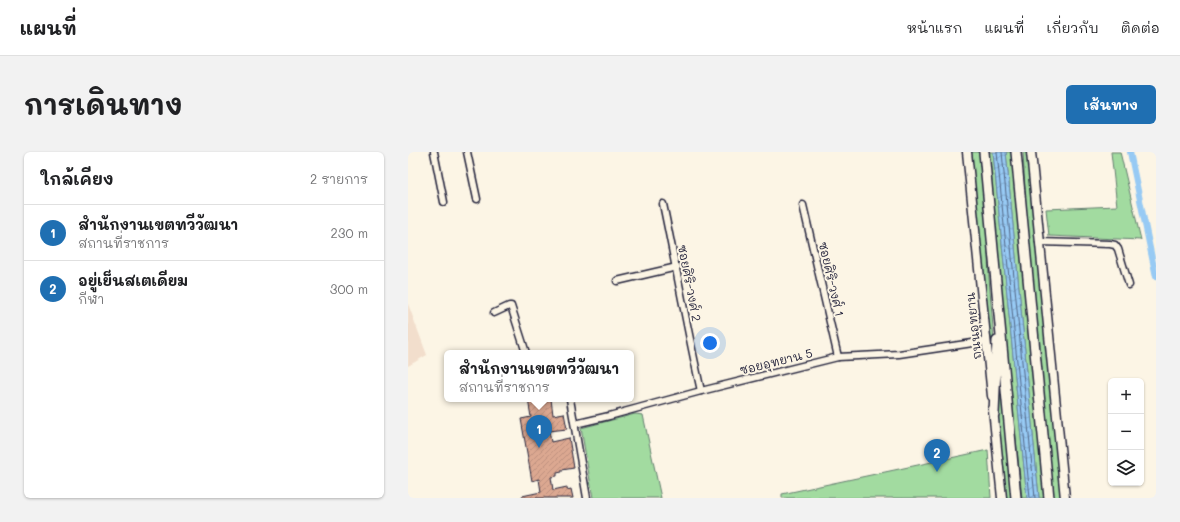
<!DOCTYPE html>
<html lang="th">
<head>
<meta charset="utf-8">
<style>
  body { margin:0; font-family:Mali,"Playpen Sans Thai",sans-serif; background:#f2f2f2; color:#202124 }
  .controls { position:absolute; right:12px; bottom:12px; display:grid; overflow:hidden; border-radius:6px; box-shadow:0 1px 3px #0004 }
  .controls button { width:36px; height:36px; display:grid; place-items:center; padding:0; border:0; border-bottom:1px solid #e0e0e0; background:#fff; color:#202124; font:20px sans-serif }
  .you { position:absolute; left:302px; top:191px; width:14px; height:14px; margin:-10px; border:3px solid #fff; border-radius:50%; background:#1a73e8; box-shadow:0 0 0 6px #1a73e833 }
  .badge { display:grid; place-items:center; width:26px; height:26px; border-radius:50%; background:#1f6fb2; color:#fff; font-size:13px; font-weight:700 }
  .pin { position:absolute; translate:-50% -33px; filter:drop-shadow(0 1px 2px #0008) }
  .pin::after { content:''; position:absolute; top:21px; width:14px; height:12px; background:inherit; clip-path:polygon(0 0,100% 0,50% 100%) }
  .popup { position:absolute; left:36px; top:198px; width:190px; height:52px; box-sizing:border-box; display:grid; place-content:center; border-radius:6px; background:#fff; filter:drop-shadow(0 1px 3px #0005); font-size:13px; white-space:nowrap; color:#757577 }
  .popup b { font-size:15px; color:#202124 }
  .popup::after { content:''; position:absolute; left:50%; top:100%; margin-left:-8px; border:8px solid transparent; border-top-color:#fff }
  .list { margin:0; padding:0; list-style:none }
  h2 { display:flex; justify-content:space-between; align-items:center; height:52px; margin:0; padding:0 16px; font-size:17px }
  h2 small { font-size:13px; font-weight:400; color:#757577 }
  .list li { display:grid; grid-template-columns:26px 1fr auto; gap:12px; align-items:center; box-sizing:border-box; height:56px; padding:0 16px; border-top:1px solid #e0e0e0 }
  .list b { display:block; font-size:15px; white-space:nowrap }
  .list p { margin:0; font-size:13px; white-space:nowrap; color:#757577 }
  .list em { font-size:13px; font-style:normal; color:#757577 }
  .icon { flex:none; width:22px; height:22px; fill:none; stroke:currentColor; stroke-width:2; stroke-linecap:round; stroke-linejoin:round }
  .map { position:relative; flex:none; width:748px; height:346px; overflow:hidden; border-radius:6px }
  header { display:flex; align-items:center; gap:24px; box-sizing:border-box; height:56px; padding:0 20px; background:#fff; border-bottom:1px solid #e0e0e0 }
  header strong { font-size:19px }
  nav { display:flex; gap:22px; margin-inline-start:auto; font-size:14px }
  .intro { display:flex; align-items:center; justify-content:space-between; box-sizing:border-box; height:96px; padding:0 24px }
  h1 { margin:0; font-size:28px }
  .button { padding:10px 18px; border-radius:6px; background:#1f6fb2; color:#fff; font-size:14px; font-weight:700 }
  main { display:flex; gap:24px; padding:0 24px }
  aside { flex:1; background:#fff; border-radius:6px; box-shadow:0 1px 3px #0004 }
  .map>svg:first-child { display:block }
  .built { fill:#f2decc }
  .green { fill:#a2dba0; stroke:#627e6e }
  .water { fill:url(#water-waves); stroke:#6887aa }
  .lines { fill:none; stroke-linecap:round; stroke-linejoin:round }
  .shore { stroke:#516585; stroke-width:1 }
  .canal { stroke:#97caf4; stroke-width:6 }
  .building { fill:url(#building-hatch); stroke:#22223b }
  .minor-casing { stroke:#22223b; stroke-width:9 }
  .tertiary-casing { stroke:#22223b; stroke-width:11 }
  .secondary-casing { stroke:#22223b; stroke-width:12 }
  .minor { stroke:#fcf5e5; stroke-width:6 }
  .tertiary { stroke:#fcf5e5; stroke-width:8 }
  .secondary { stroke:#fcf5e5; stroke-width:9 }
  .labels { text-anchor:middle; dominant-baseline:central; stroke-width:4; stroke-linejoin:round; paint-order:stroke }
  .street-label { font-size:12px; fill:#22223b; stroke:#fcf5e5 }
</style>
</head>
<body>
<header>
<strong>แผนที่</strong>
<nav><a>หน้าแรก</a><a>แผนที่</a><a>เกี่ยวกับ</a><a>ติดต่อ</a></nav>
</header>
<div class="intro"><h1>การเดินทาง</h1><a class="button">เส้นทาง</a></div>
<main>
<aside>
<h2>ใกล้เคียง<small>2 รายการ</small></h2>
<ul class="list">
<li><span class="badge">1</span><div><b>สำนักงานเขตทวีวัฒนา</b><p>สถานที่ราชการ</p></div><em>230 m</em></li>
<li><span class="badge">2</span><div><b>อยู่เย็นสเตเดียม</b><p>กีฬา</p></div><em>300 m</em></li>
</ul>
</aside>
<div class="map">
<svg width="748" height="346" viewBox="0 0 748 346">
  <defs>
    <pattern id="water-waves" width="16" height="10" patternUnits="userSpaceOnUse"><rect width="16" height="10" fill="#97caf4"/><path d="M0 5q4-4 8 0t8 0" fill="none" stroke="#82add2"/></pattern>
    <pattern id="building-hatch" width="6" height="6" patternUnits="userSpaceOnUse"><rect width="6" height="6" fill="#dca891"/><path d="M-1 1l2-2M0 6l6-6M5 7l2-2" fill="none" stroke="#bc907e"/></pattern>
  </defs>
  <rect width="100%" height="100%" fill="#fcf5e5"/>
  <filter id="ink" filterUnits="userSpaceOnUse"><feTurbulence type="fractalNoise" baseFrequency=".025" numOctaves="2"/><feDisplacementMap in="SourceGraphic" scale="8" xChannelSelector="R" yChannelSelector="G"/><feConvolveMatrix kernelMatrix="1 2 1 2 8 2 1 2 1" color-interpolation-filters="sRGB"/></filter>
  <g filter="url(#ink)">
    <!-- built -->
    <path class="built" d="M0 152 19 203 0 214Z"/>
    <!-- green -->
    <g class="green">
      <path d="M563 0H571L579 85 581 126 586 189 584 212Z"/>
      <path d="M580 0H585L619 346H614L597 178Z"/>
      <path d="M598 0H603L636 346H631Z"/>
      <path d="M615 0H620L653 346H644L619 76Z"/>
      <path d="M703 0H712L733 88 641 84 638 57 709 54Z"/>
      <path d="M592 214 605 346H597L588 259Z"/>
      <path d="M227 262 235 263 253 346H185L173 276Z"/>
      <path d="M580 298 583 346H374V342Z"/>
    </g>
    <!-- water -->
    <path class="water" d="M585 0H598L631 346H619Z"/>
    <g class="lines">
      <!-- shore -->
      <g class="shore">
        <path d="M589 0 622 346"/>
        <path d="M594 0 627 346"/>
      </g>
      <!-- canal -->
      <path class="canal" d="M722 0 748 125"/>
    </g>
    <!-- building -->
    <path class="building" d="M120 247H143L145 263 156 261 159 277 141 279 143 290 161 286 166 316 154 318V320L149 321V324L143 325 145 338 159 335V338L163 337 165 346H114V344L133 340 131 327 124 329 113 267 123 265Z"/>
    <g class="lines">
      <defs>
        <g id="minor">
          <path d="M26 0 36 50"/>
          <path d="M59 0 69 47"/>
          <path d="M255 52C268 114 279 177 293 239"/>
          <path d="M395 53 430 205"/>
          <path d="M631 90 702 92 707 93 710 97 721 133"/>
          <path d="M209 129 269 115"/>
          <path d="M86 161 101 154H103L118 201"/>
          <path d="M162 247 179 346"/>
          <path d="M167 272 201 264 293 239 430 205 491 202 578 189"/>
        </g>
        <g id="tertiary">
          <path d="M559 0 584 244"/>
          <path d="M623 0 657 346"/>
          <path d="M585 257 594 346"/>
        </g>
        <g id="secondary">
          <path d="M576 0 608 346"/>
          <path d="M608 0 641 346"/>
          <path d="M586 262 589 189"/>
        </g>
      </defs>
      <!-- minor casing -->
      <use href="#minor" class="minor-casing"/>
      <!-- tertiary casing -->
      <use href="#tertiary" class="tertiary-casing"/>
      <!-- secondary casing -->
      <use href="#secondary" class="secondary-casing"/>
      <!-- minor -->
      <use href="#minor" class="minor"/>
      <!-- tertiary -->
      <use href="#tertiary" class="tertiary"/>
      <!-- secondary -->
      <use href="#secondary" class="secondary"/>
    </g>
  </g>
  <g class="labels">
    <!-- street labels -->
    <g class="street-label">
      <text transform="translate(424 127) rotate(77)">ซอยศิริ-วงศ์ 1</text>
      <text transform="translate(282 131) rotate(79)">ซอยศิริ-วงศ์ 2</text>
      <text transform="translate(565 174) rotate(-96)">ถนนอุทยาน</text>
      <text transform="translate(368 209) rotate(-14)">ซอยอุทยาน 5</text>
    </g>
  </g>
</svg>
<div class="controls">
<button>+</button>
<button>−</button>
<button><svg class="icon" aria-label="layers" viewBox="0 0 24 24"><path d="M12 4l9 5-9 5-9-5zM3 14l9 5 9-5"/></svg></button>
</div>
<div class="you"></div>
<div class="pin badge" style="left:131px;top:296px">1</div>
<div class="popup"><b>สำนักงานเขตทวีวัฒนา</b>สถานที่ราชการ</div>
<div class="pin badge" style="left:529px;top:320px">2</div>
</div>
</main>
</body>
</html>
